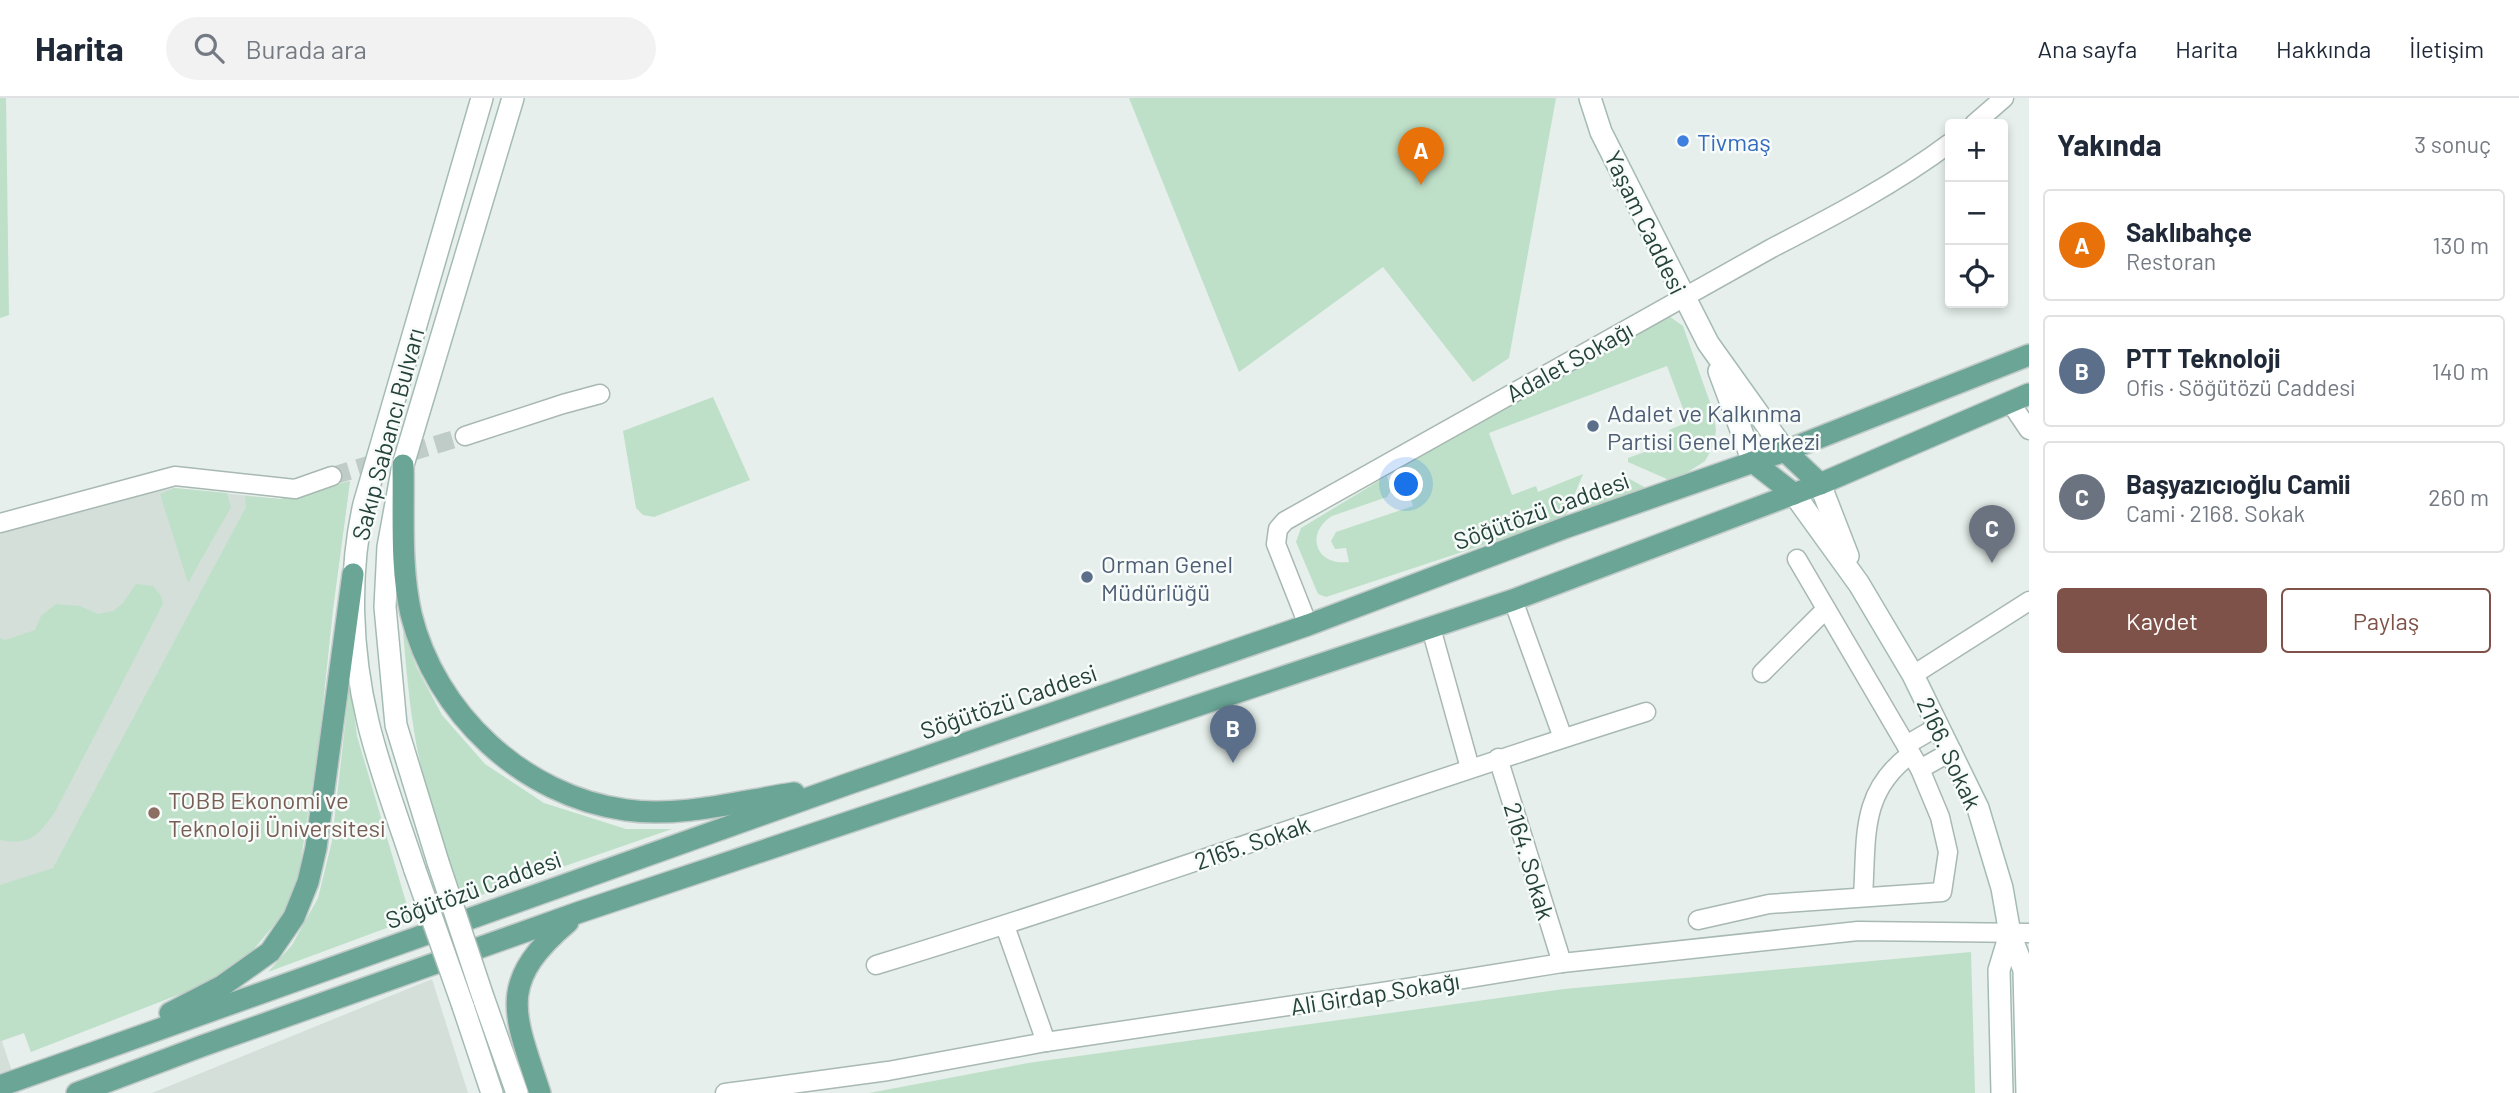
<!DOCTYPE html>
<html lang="tr">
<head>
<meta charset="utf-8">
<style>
  body { margin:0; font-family:Barlow,sans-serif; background:#f2f2f3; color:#1f2937 }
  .controls { position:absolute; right:21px; top:21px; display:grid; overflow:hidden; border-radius:7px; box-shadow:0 4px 10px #0003 }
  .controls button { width:63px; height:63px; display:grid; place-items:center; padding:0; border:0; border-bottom:2px solid #e0e1e3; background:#fff; color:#1f2937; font:35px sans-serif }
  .you { position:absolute; left:1407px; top:387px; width:24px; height:24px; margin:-18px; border:5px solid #fff; border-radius:50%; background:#1a73e8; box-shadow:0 0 0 10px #1a73e833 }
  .badge { display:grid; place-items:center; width:46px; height:46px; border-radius:50%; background:#7f5249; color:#fff; font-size:23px; font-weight:700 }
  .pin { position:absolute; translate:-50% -58px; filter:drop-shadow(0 2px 4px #0008) }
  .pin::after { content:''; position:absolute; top:37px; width:24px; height:21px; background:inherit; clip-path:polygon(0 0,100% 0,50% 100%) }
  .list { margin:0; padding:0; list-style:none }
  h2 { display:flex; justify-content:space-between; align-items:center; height:91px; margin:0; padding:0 28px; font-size:30px }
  h2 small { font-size:23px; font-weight:400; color:#747a83 }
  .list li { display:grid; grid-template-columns:46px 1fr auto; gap:21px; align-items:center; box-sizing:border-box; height:112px; margin:0 14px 14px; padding:0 14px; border:2px solid #e0e1e3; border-radius:7px }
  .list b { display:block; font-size:26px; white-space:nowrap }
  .list p { margin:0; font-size:23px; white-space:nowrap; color:#747a83 }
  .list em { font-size:23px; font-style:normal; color:#747a83 }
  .actions { display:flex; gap:14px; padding:21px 28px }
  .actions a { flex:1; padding:16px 0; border:2px solid #7f5249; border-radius:7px; text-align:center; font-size:24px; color:#7f5249 }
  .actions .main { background:#7f5249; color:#fff }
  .icon { flex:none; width:38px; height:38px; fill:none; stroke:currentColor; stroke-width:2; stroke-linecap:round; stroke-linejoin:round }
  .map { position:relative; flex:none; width:2029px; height:995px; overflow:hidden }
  header { display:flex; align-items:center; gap:42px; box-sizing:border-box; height:98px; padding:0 35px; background:#fff; border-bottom:2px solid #e0e1e3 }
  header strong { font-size:33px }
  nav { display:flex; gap:38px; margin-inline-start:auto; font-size:24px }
  .search { width:490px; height:63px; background:#f2f2f3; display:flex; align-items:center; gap:18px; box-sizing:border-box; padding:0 24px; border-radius:38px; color:#747a83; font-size:26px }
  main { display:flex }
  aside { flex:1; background:#fff }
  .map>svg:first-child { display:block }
  .built { fill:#d4dfda }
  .green { fill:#bfe0c8 }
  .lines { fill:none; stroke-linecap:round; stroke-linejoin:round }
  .street-tunnel { stroke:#bfccc8; stroke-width:18; stroke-dasharray:18 9; stroke-linecap:butt }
  .street-casing { stroke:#a8b8b2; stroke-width:21 }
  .secondary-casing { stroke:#a4bbb3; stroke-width:24 }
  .primary-casing { stroke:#c2cac8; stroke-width:24 }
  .street { stroke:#fff; stroke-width:18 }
  .secondary { stroke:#fff; stroke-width:21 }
  .primary { stroke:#6aa596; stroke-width:21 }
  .secondary-bridge-casing { stroke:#a4bbb3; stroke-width:24; stroke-linecap:butt }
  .secondary-bridge { stroke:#fff; stroke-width:21 }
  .shop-dot { fill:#3f7fe0; stroke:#f7fbf9; stroke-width:2.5 }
  .service-dot { fill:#5c6f8a; stroke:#f7fbf9; stroke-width:2.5 }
  .education-dot { fill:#8d6e63; stroke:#f7fbf9; stroke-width:2.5 }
  .labels { text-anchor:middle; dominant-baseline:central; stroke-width:5; stroke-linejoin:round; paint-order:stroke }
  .shop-label { font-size:24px; fill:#366cbe; stroke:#f7fbf9; text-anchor:start }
  .street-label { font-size:24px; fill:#24423a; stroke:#f7fbf9 }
  .service-label { font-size:24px; fill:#4e5e75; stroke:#f7fbf9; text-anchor:start }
  .education-label { font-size:24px; fill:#785e54; stroke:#f7fbf9; text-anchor:start }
</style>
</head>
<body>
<header>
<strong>Harita</strong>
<div class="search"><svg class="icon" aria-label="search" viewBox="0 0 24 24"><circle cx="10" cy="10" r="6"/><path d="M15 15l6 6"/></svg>Burada ara</div>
<nav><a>Ana sayfa</a><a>Harita</a><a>Hakkında</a><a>İletişim</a></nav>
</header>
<main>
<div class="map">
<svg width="2029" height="995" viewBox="0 0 2029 995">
  <rect width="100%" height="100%" fill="#e6efeb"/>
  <!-- built -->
  <g class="built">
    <path d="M350 383 333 511 319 643 297 787 280 820 31 954 24 935 2 943 19 995H0V436L99 406 174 390 280 401Z"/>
    <path d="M432 881 468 995H152Z"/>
  </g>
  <!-- green -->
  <g class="green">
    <path d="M0 0H6L9 217 0 220Z"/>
    <path d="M1129 0H1556L1509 260 1473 284 1383 169 1239 274Z"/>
    <path d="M1666 216 1683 228 1713 313 1716 332 1714 347 1705 363 1685 376 1669 382 1628 364V360L1672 344 1669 332 1688 324 1667 268 1489 335 1512 397 1536 388 1538 394 1583 376 1565 420 1326 499 1318 496 1296 444 1301 430 1387 378 1391 392 1387 399 1332 418C1305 435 1315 468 1349 464L1346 450 1335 451 1331 443 1336 434 1413 408 1401 369 1655 217Z"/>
    <path d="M713 299 750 382 654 419 643 417 636 410 623 333Z"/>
    <path d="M1626 379 1646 390 1580 415 1593 391Z"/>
    <path d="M350 383 333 511 319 643 297 787 280 820 248 858 201 888 31 954 24 935 0 943V787L53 770 246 409 245 398 280 401Z"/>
    <path d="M174 390 227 395 231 409 188 485 160 396Z"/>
    <path d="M136 486 153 488 161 498 163 506 55 714C38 737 31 748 0 742V540L5 542 35 532 41 518 56 506 80 508 98 516 113 513 123 505Z"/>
    <path d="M403 533 417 570 442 617 485 666 544 705 626 731H672L464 803C448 761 433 717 422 673 411 627 407 580 403 533Z"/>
    <path d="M350 583 357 638 411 821 268 874 292 847 318 800 332 743Z"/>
    <path d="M1971 854 1975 995H869L1028 965 1564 891Z"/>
  </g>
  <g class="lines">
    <!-- street-tunnel -->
    <path class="street-tunnel" d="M332 378 465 338"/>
    <defs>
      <g id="street">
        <path d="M1974 26 2004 0"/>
        <path d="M2010 304 2029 332"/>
        <path d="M465 338 563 306 600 296"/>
        <path d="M0 425 175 378 295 391 332 378"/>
        <path d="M1513 502 1563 640"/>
        <path d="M1308 527 1276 446 1278 431 1285 423 1772 150C1834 118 1895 86 1950 45"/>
        <path d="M1431 530 1470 670"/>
        <path d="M1762 575 1826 511"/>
        <path d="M1913 577 2029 503"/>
        <path d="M1906 647 1939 628"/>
        <path d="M1498 660 1562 865"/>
        <path d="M1920 671 1952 653"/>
        <path d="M1863 798C1867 740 1859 694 1911 656"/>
        <path d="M1698 822 1769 806 1942 794 1948 754 1940 719 1920 671 1797 461"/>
        <path d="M1005 828 1046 944"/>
        <path d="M876 867C1135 788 1388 695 1646 614"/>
        <path d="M725 995 888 973 1046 944 1389 893 1562 865 1858 833 2029 835"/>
      </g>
      <g id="secondary">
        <path d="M1590 0 1601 34 1708 245 1785 353"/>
        <path d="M1719 273 1753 364"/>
        <path d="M1820 386 1848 458"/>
        <path d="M1794 396 1859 486 1913 577 1978 710 2002 790 2010 836 2024 872 2027 995"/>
        <path d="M438 764 396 627 385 509 388 449 403 367 513 0"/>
        <path d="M415 772C399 723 380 674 368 624 351 553 348 476 364 406L482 0"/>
        <path d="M483 899 517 995"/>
        <path d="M463 908 492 995"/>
        <path d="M2002 995 1999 872 2010 836"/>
      </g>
      <g id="primary">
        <path d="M1785 353 1820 386"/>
        <path d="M1753 364 1794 396"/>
        <path d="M403 367C404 416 400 468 411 516 435 615 523 698 626 712 680 720 740 703 794 695"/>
        <path d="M170 915 222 888 270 854 294 819 308 784 316 750 353 476"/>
        <path d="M0 988 845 687 1308 527 1567 429 1785 353 2029 257"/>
        <path d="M77 995 202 948 580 814 1513 502 1820 386 2029 296"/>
        <path d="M540 995C514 915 496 885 568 824"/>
      </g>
    </defs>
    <!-- street casing -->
    <use href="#street" class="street-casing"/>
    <!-- secondary casing -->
    <use href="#secondary" class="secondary-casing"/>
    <!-- primary casing -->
    <use href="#primary" class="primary-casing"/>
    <!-- street -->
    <use href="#street" class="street"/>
    <!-- secondary -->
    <use href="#secondary" class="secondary"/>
    <!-- primary -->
    <use href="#primary" class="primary"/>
    <defs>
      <g id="secondary-bridge">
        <path d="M438 764 483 899"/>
        <path d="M415 772 463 908"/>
      </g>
    </defs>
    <!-- secondary-bridge casing -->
    <use href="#secondary-bridge" class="secondary-bridge-casing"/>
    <!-- secondary-bridge -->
    <use href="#secondary-bridge" class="secondary-bridge"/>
  </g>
  <!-- markers -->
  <circle class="shop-dot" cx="1683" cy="43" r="7"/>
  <g class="service-dot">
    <circle cx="1593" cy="328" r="7"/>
    <circle cx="1087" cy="479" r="7"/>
  </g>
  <circle class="education-dot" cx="154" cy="715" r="7"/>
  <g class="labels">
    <!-- shop labels -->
    <g class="shop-label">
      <text x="1697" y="43">Tivmaş</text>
    </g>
    <!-- street labels -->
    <g class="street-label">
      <text transform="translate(1646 124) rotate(64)">Yaşam Caddesi</text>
      <text transform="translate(1569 263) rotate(-29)">Adalet Sokağı</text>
      <text transform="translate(387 336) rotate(-75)">Sakıp Sabancı Bulvarı</text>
      <text transform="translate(1541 412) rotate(-20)">Söğütözü Caddesi</text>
      <text transform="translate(1008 603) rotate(-19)">Söğütözü Caddesi</text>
      <text transform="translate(1950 655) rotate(65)">2166. Sokak</text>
      <text transform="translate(1252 744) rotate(-19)">2165. Sokak</text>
      <text transform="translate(1530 763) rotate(73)">2164. Sokak</text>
      <text transform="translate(473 791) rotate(-20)">Söğütözü Caddesi</text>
      <text transform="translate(1375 895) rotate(-9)">Ali Girdap Sokağı</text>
    </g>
    <!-- service labels -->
    <g class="service-label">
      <text x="1607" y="314">Adalet ve Kalkınma<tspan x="1607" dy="28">Partisi Genel Merkezi</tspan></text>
      <text x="1101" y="465">Orman Genel<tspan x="1101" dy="28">Müdürlüğü</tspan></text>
    </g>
    <!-- education labels -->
    <g class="education-label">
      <text x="168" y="701">TOBB Ekonomi ve<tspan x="168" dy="28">Teknoloji Üniversitesi</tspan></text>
    </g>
  </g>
</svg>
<div class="controls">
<button>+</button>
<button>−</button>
<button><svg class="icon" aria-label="locate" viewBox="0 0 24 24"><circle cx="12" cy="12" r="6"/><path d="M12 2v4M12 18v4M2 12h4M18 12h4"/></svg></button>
</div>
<div class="you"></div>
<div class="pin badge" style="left:1421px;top:87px;background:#e8710a">A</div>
<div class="pin badge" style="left:1233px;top:665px;background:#5c6f8a">B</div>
<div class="pin badge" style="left:1992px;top:465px;background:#6b7280">C</div>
</div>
<aside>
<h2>Yakında<small>3 sonuç</small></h2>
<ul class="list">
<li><span class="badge" style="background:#e8710a">A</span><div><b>Saklıbahçe</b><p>Restoran</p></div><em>130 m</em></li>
<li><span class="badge" style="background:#5c6f8a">B</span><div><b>PTT Teknoloji</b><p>Ofis · Söğütözü Caddesi</p></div><em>140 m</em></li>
<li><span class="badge" style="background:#6b7280">C</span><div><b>Başyazıcıoğlu Camii</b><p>Cami · 2168. Sokak</p></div><em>260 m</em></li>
</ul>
<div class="actions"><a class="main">Kaydet</a><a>Paylaş</a></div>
</aside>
</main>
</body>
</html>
